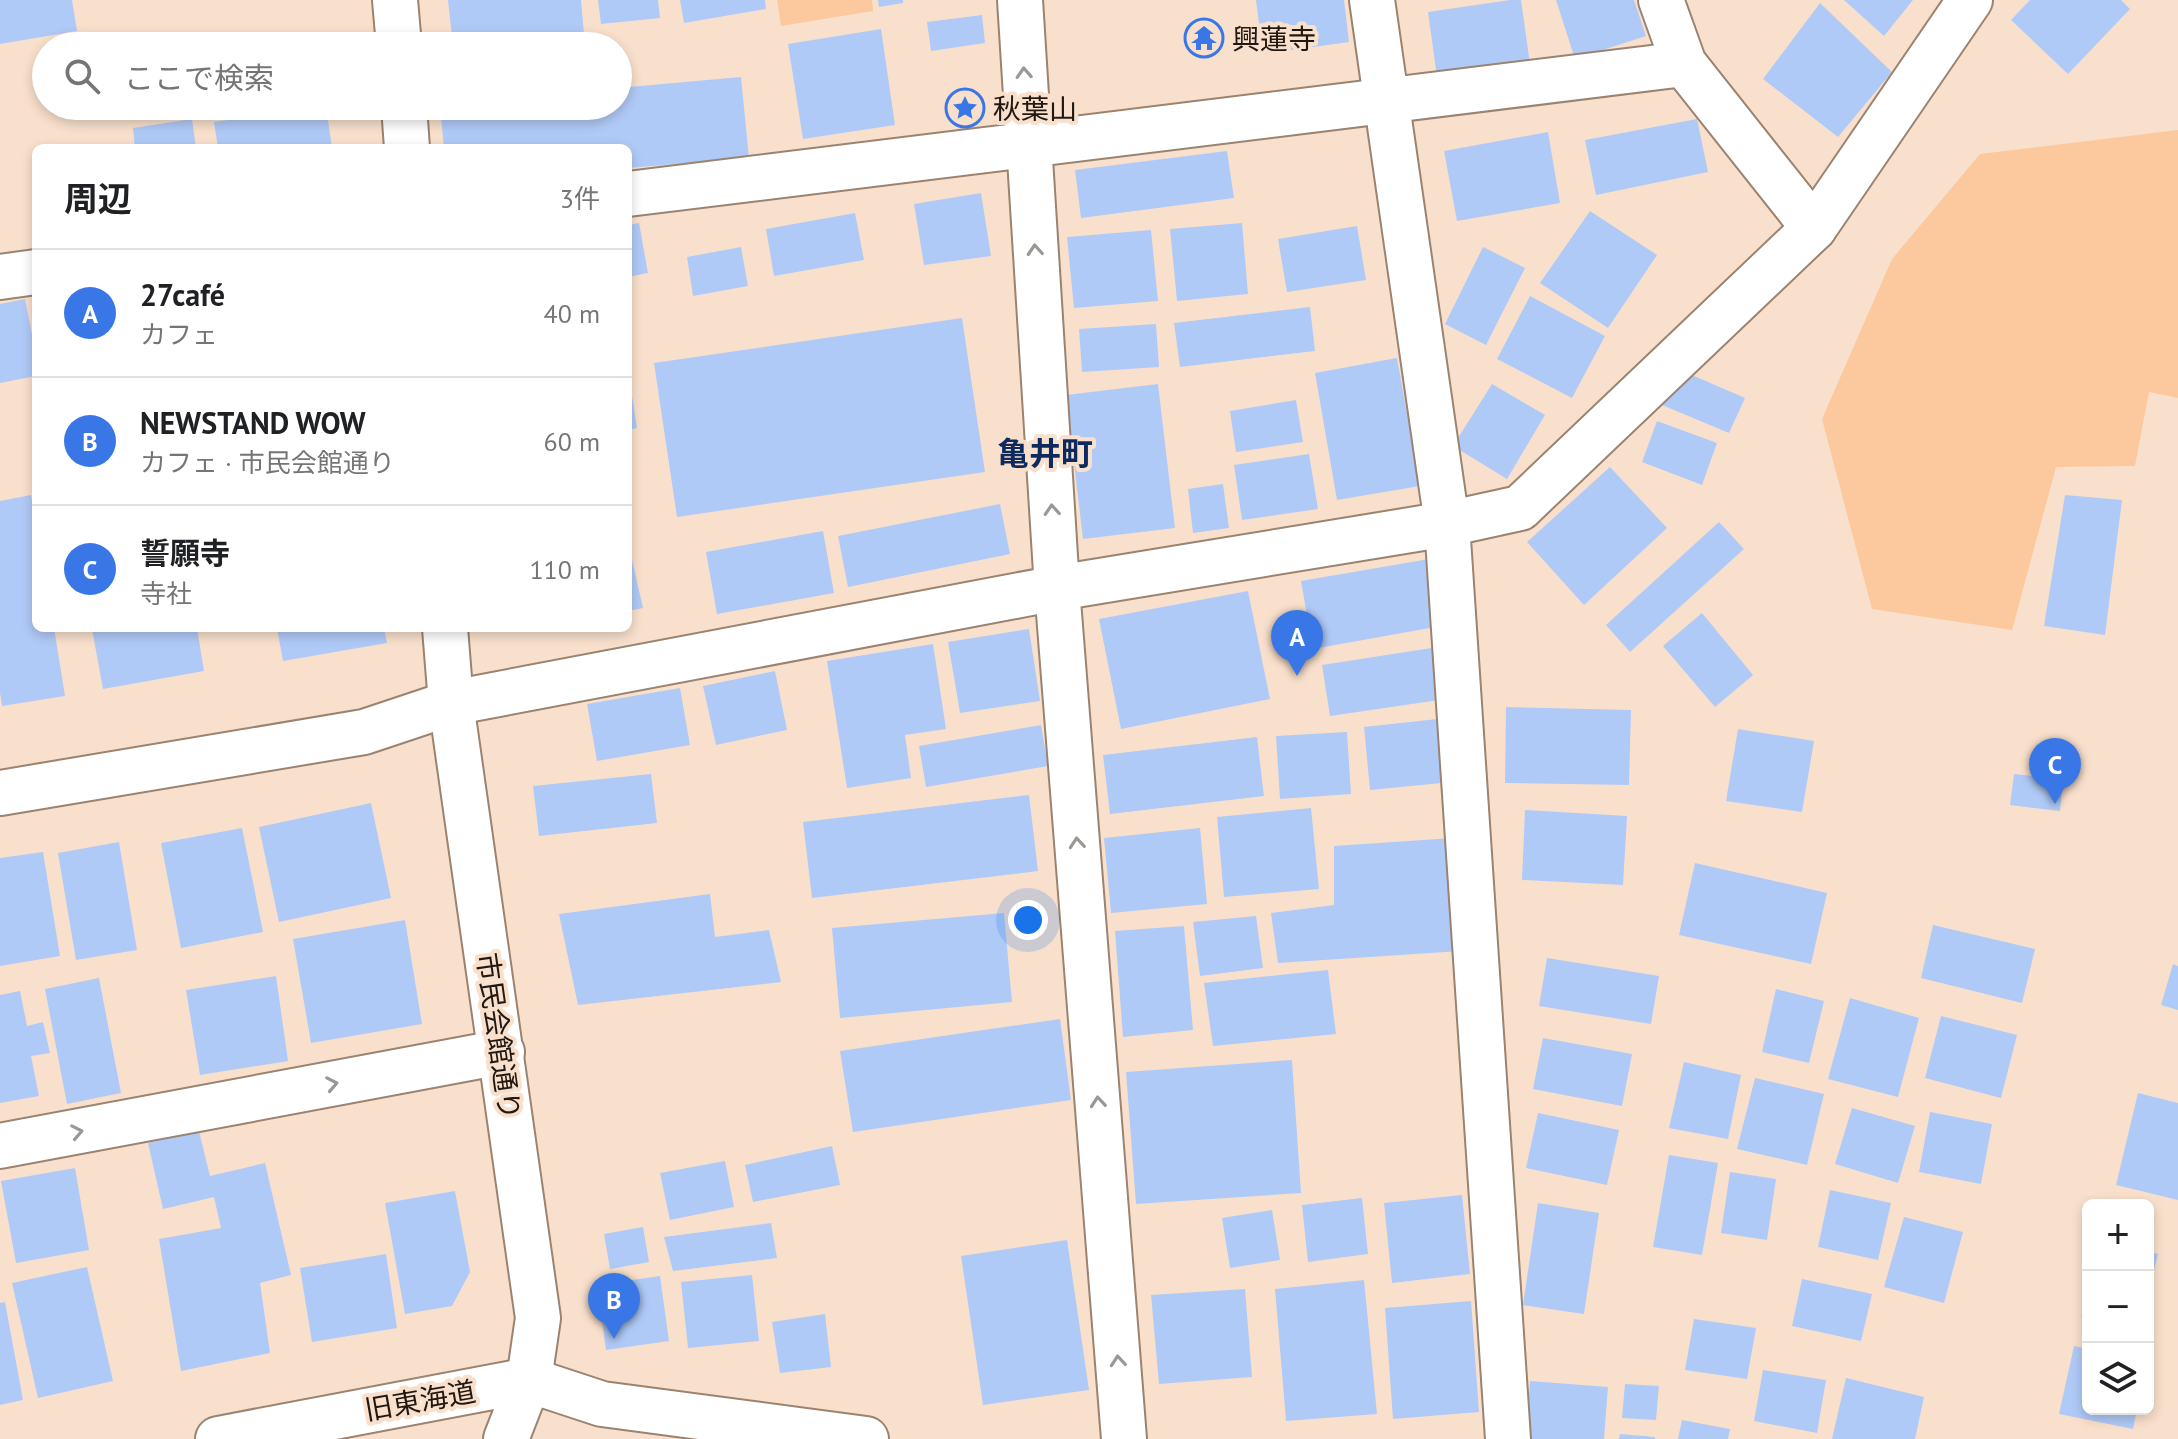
<!DOCTYPE html>
<html lang="ja">
<head>
<meta charset="utf-8">
<style>
  body { margin:0; font-family:"PT Sans","Noto Sans JP",sans-serif; background:#f2f2f2; color:#202124 }
  .controls { position:absolute; right:24px; bottom:24px; display:grid; overflow:hidden; border-radius:12px; box-shadow:0 4px 12px #0003 }
  .controls button { width:72px; height:72px; display:grid; place-items:center; padding:0; border:0; border-bottom:2px solid #e0e0e0; background:#fff; color:#202124; font:40px sans-serif }
  .you { position:absolute; left:1028px; top:920px; width:28px; height:28px; margin:-20px; border:6px solid #fff; border-radius:50%; background:#1a73e8; box-shadow:0 0 0 12px #1a73e833 }
  .badge { display:grid; place-items:center; width:52px; height:52px; border-radius:50%; background:#3977e6; color:#fff; font-size:26px; font-weight:700 }
  .pin { position:absolute; translate:-50% -66px; filter:drop-shadow(0 2px 4px #0008) }
  .pin::after { content:''; position:absolute; top:42px; width:28px; height:24px; background:inherit; clip-path:polygon(0 0,100% 0,50% 100%) }
  .list { margin:0; padding:0; list-style:none }
  h2 { display:flex; justify-content:space-between; align-items:center; height:104px; margin:0; padding:0 32px; font-size:34px }
  h2 small { font-size:26px; font-weight:400; color:#757577 }
  .list li { display:grid; grid-template-columns:52px 1fr auto; gap:24px; align-items:center; box-sizing:border-box; height:128px; padding:0 32px; border-top:2px solid #e0e0e0 }
  .list b { display:block; font-size:30px; white-space:nowrap }
  .list p { margin:0; font-size:26px; white-space:nowrap; color:#757577 }
  .list em { font-size:26px; font-style:normal; color:#757577 }
  .icon { flex:none; width:44px; height:44px; fill:none; stroke:currentColor; stroke-width:2; stroke-linecap:round; stroke-linejoin:round }
  .map { position:relative; flex:none; width:2178px; height:1439px; overflow:hidden }
  .search { position:absolute; background:#fff; box-shadow:0 4px 12px #0003; left:32px; top:32px; width:600px; height:88px; display:flex; align-items:center; gap:20px; box-sizing:border-box; padding:0 28px; border-radius:44px; color:#757577; font-size:30px }
  .panel { position:absolute; background:#fff; box-shadow:0 4px 12px #0003; left:32px; top:144px; width:600px; height:488px; border-radius:12px }
  .map>svg:first-child { display:block }
  .green { fill:#fcc89e }
  .building { fill:#b0caf7 }
  .lines { fill:none; stroke-linecap:round; stroke-linejoin:round }
  .minor-casing { stroke:#9a8371; stroke-width:48 }
  .minor { stroke:#fff; stroke-width:44 }
  .oneway { stroke:#9b9794 }
  .labels { text-anchor:middle; dominant-baseline:central; stroke-width:8; stroke-linejoin:round; paint-order:stroke }
  .poi-label { font-size:28px; fill:#211811; stroke:#f9e0cc; text-anchor:start }
  .street-label { font-size:28px; fill:#211811; stroke:#f9e0cc }
  .quarter-label { font-size:32px; font-weight:bold; fill:#0c2a5e; stroke:#f9e0cc }
</style>
</head>
<body>
<div class="map">
<svg width="2178" height="1439" viewBox="0 0 2178 1439">
  <rect width="100%" height="100%" fill="#f9e0cc"/>
  <!-- green -->
  <g class="green">
    <path d="M777 0H872L873 11 781 26Z"/>
    <path d="M2178 130V398L2149 392 2135 466 2056 467 2012 630 1872 609 1822 419 1892 259 1980 154Z"/>
  </g>
  <!-- building -->
  <g class="building">
    <path d="M0 0H72L77 31 0 44Z"/>
    <path d="M448 0H581L585 46H453Z"/>
    <path d="M598 0H658L660 18 601 24Z"/>
    <path d="M680 0H765L766 9 684 23Z"/>
    <path d="M878 0H903V3L879 7Z"/>
    <path d="M1256 0H1344L1349 42 1263 54Z"/>
    <path d="M1510 0H1521L1530 64 1437 77 1428 12Z"/>
    <path d="M1556 0H1634L1646 36 1575 59Z"/>
    <path d="M1844 0H1913L1884 36Z"/>
    <path d="M2030 0H2121L2130 9 2068 74 2011 20Z"/>
    <path d="M1820 3 1892 72 1838 137 1763 79Z"/>
    <path d="M982 15 985 43 931 51 927 22Z"/>
    <path d="M881 29 895 125 803 139 788 44Z"/>
    <path d="M741 77 749 158 628 168V148H444L440 106H618V88Z"/>
    <path d="M326 106 332 148H218L214 122Z"/>
    <path d="M192 119 196 148H135L133 128Z"/>
    <path d="M1697 119 1708 172 1596 195 1585 140Z"/>
    <path d="M1548 132 1560 203 1457 221 1444 151Z"/>
    <path d="M1227 151 1234 198 1081 218 1075 170Z"/>
    <path d="M981 193 991 256 924 265 914 204Z"/>
    <path d="M1590 211 1657 255 1608 328 1540 283Z"/>
    <path d="M855 213 864 260 774 276 766 229Z"/>
    <path d="M639 223 648 273 628 277V225Z"/>
    <path d="M1242 223 1248 294 1177 301 1170 229Z"/>
    <path d="M1357 226 1366 280 1287 292 1278 239Z"/>
    <path d="M1151 230 1158 301 1074 308 1067 237Z"/>
    <path d="M741 247 748 286 693 296 687 257Z"/>
    <path d="M1483 247 1525 268 1486 345 1445 324Z"/>
    <path d="M1530 296 1605 336 1572 398 1497 359Z"/>
    <path d="M25 299 36 355V376L0 383V304Z"/>
    <path d="M1310 307 1315 351 1180 367 1174 323Z"/>
    <path d="M962 318 985 472 677 517 654 363Z"/>
    <path d="M1156 324 1159 367 1082 372 1079 329Z"/>
    <path d="M1397 358 1420 486 1337 500 1315 373Z"/>
    <path d="M1678 369 1745 398 1729 433 1662 405Z"/>
    <path d="M630 383 637 428 628 430V384Z"/>
    <path d="M1158 384 1175 528 1083 539 1066 395Z"/>
    <path d="M1492 384 1545 415 1507 479 1453 446Z"/>
    <path d="M1296 400 1303 442 1236 452 1230 411Z"/>
    <path d="M1657 421 1717 443 1702 485 1642 462Z"/>
    <path d="M1309 454 1318 509 1242 520 1234 465Z"/>
    <path d="M1610 467 1667 528 1584 605 1527 542Z"/>
    <path d="M1223 484 1229 528 1193 533 1188 489Z"/>
    <path d="M31 495 36 526V628H54L65 696 2 706 0 693V501Z"/>
    <path d="M2065 495 2122 500 2105 635 2044 626Z"/>
    <path d="M1000 504 1010 554 848 587 838 536Z"/>
    <path d="M1719 522 1744 549 1630 652 1606 625Z"/>
    <path d="M823 531 834 593 717 614 706 552Z"/>
    <path d="M628 542 643 608 628 611Z"/>
    <path d="M1429 559 1441 626 1313 649 1301 581Z"/>
    <path d="M1248 591 1270 699 1121 729 1099 619Z"/>
    <path d="M1702 613 1753 675 1715 707 1663 646Z"/>
    <path d="M101 628H197L204 671 103 689 92 629Z"/>
    <path d="M277 628H384L387 643 283 661Z"/>
    <path d="M1029 629 1040 701 960 713 948 642Z"/>
    <path d="M933 644 946 729 905 735 911 778 847 788 827 661Z"/>
    <path d="M1438 647 1446 699 1330 716 1322 665Z"/>
    <path d="M775 671 787 730 716 745 703 686Z"/>
    <path d="M680 688 690 745 597 761 587 704Z"/>
    <path d="M1506 707 1631 710 1629 785 1505 783Z"/>
    <path d="M1456 717 1462 781 1370 790 1364 727Z"/>
    <path d="M1041 725 1048 766 926 787 919 746Z"/>
    <path d="M1738 729 1814 741 1802 812 1726 801Z"/>
    <path d="M1347 732 1351 794 1280 799 1276 736Z"/>
    <path d="M1257 737 1264 796 1110 814 1103 755Z"/>
    <path d="M651 774 657 823 539 836 533 786Z"/>
    <path d="M2014 774 2063 779 2060 811 2010 805Z"/>
    <path d="M1029 795 1038 871 812 898 803 822Z"/>
    <path d="M371 803 391 898 279 922 259 827Z"/>
    <path d="M1311 808 1319 889 1224 897 1217 817Z"/>
    <path d="M1525 810 1627 816 1623 885 1522 880Z"/>
    <path d="M242 828 263 932 181 948 161 843Z"/>
    <path d="M1200 828 1207 904 1111 913 1104 838Z"/>
    <path d="M1453 838 1461 951 1278 963 1271 913 1334 905V846Z"/>
    <path d="M119 842 137 950 76 960 58 853Z"/>
    <path d="M43 852 60 956 0 966V858Z"/>
    <path d="M1695 863 1827 893 1811 964 1679 935Z"/>
    <path d="M710 894 715 937 769 930 781 982 578 1005 559 914Z"/>
    <path d="M1004 913 1012 1002 840 1018 832 928Z"/>
    <path d="M1256 916 1263 968 1200 976 1193 922Z"/>
    <path d="M405 920 422 1024 311 1043 293 939Z"/>
    <path d="M1933 925 2035 949 2022 1003 1921 978Z"/>
    <path d="M1184 926 1193 1030 1123 1037 1115 931Z"/>
    <path d="M1547 958 1659 976 1651 1024 1539 1006Z"/>
    <path d="M2173 964 2178 966V1010L2161 1005Z"/>
    <path d="M1328 970 1336 1034 1213 1046 1204 983Z"/>
    <path d="M276 976 288 1061 200 1075 186 990Z"/>
    <path d="M99 978 121 1093 67 1104 45 989Z"/>
    <path d="M1776 989 1824 1001 1809 1063 1762 1052Z"/>
    <path d="M20 991 27 1026 43 1022 50 1053 31 1056 39 1096 0 1103V995Z"/>
    <path d="M1850 998 1919 1018 1898 1097 1828 1079Z"/>
    <path d="M1941 1016 2017 1035 2001 1098 1925 1078Z"/>
    <path d="M1060 1019 1071 1100 853 1132 840 1051Z"/>
    <path d="M1543 1038 1632 1054 1622 1106 1533 1089Z"/>
    <path d="M1292 1060 1301 1193 1136 1204 1126 1072Z"/>
    <path d="M1684 1062 1741 1075 1728 1139 1669 1128Z"/>
    <path d="M1755 1078 1824 1094 1807 1165 1737 1149Z"/>
    <path d="M2138 1093 2178 1103V1200L2116 1185Z"/>
    <path d="M1852 1108 1915 1126 1898 1183 1835 1164Z"/>
    <path d="M1930 1112 1992 1124 1981 1184 1919 1172Z"/>
    <path d="M1538 1113 1619 1130 1607 1185 1526 1168Z"/>
    <path d="M199 1131 210 1176 265 1163 291 1275 260 1283 270 1353 181 1371 159 1239 221 1228 214 1197 163 1209 148 1143Z"/>
    <path d="M832 1146 840 1185 753 1202 745 1165Z"/>
    <path d="M1669 1155 1718 1163 1702 1255 1653 1247Z"/>
    <path d="M725 1161 734 1207 670 1220 660 1173Z"/>
    <path d="M75 1168 89 1250 16 1263 1 1181Z"/>
    <path d="M1730 1172 1776 1179 1767 1240 1721 1233Z"/>
    <path d="M1830 1190 1891 1203 1878 1260 1818 1247Z"/>
    <path d="M455 1191 470 1272 452 1306 405 1314 385 1203Z"/>
    <path d="M1462 1195 1470 1274 1392 1283 1384 1203Z"/>
    <path d="M1362 1198 1368 1254 1308 1262 1302 1205Z"/>
    <path d="M1538 1203 1599 1213 1584 1314 1523 1305Z"/>
    <path d="M1272 1210 1280 1260 1230 1268 1222 1218Z"/>
    <path d="M1904 1217 1963 1232 1944 1303 1884 1287Z"/>
    <path d="M771 1223 777 1258 673 1271 664 1237Z"/>
    <path d="M643 1227 649 1262 610 1269 604 1234Z"/>
    <path d="M1067 1240 1089 1390 983 1405 961 1256Z"/>
    <path d="M2148 1251 2158 1254 2149 1290H2148Z"/>
    <path d="M386 1254 397 1328 312 1342 300 1268Z"/>
    <path d="M87 1267 113 1381 38 1398 12 1283Z"/>
    <path d="M752 1275 759 1341 688 1348 681 1282Z"/>
    <path d="M660 1276 669 1341 606 1350 597 1285Z"/>
    <path d="M1802 1279 1872 1294 1861 1341 1792 1326Z"/>
    <path d="M1364 1280 1377 1414 1286 1421 1275 1289Z"/>
    <path d="M1245 1289 1252 1377 1159 1384 1151 1295Z"/>
    <path d="M2087 1292H2088V1318L2081 1317Z"/>
    <path d="M1471 1301 1479 1412 1393 1419 1385 1308Z"/>
    <path d="M5 1302 23 1400 0 1405V1303Z"/>
    <path d="M825 1314 831 1367 780 1373 772 1322Z"/>
    <path d="M1694 1319 1756 1328 1747 1379 1685 1370Z"/>
    <path d="M2074 1346 2088 1349V1409H2137L2133 1429 2059 1414Z"/>
    <path d="M1763 1370 1826 1380 1817 1433 1754 1421Z"/>
    <path d="M1846 1378 1924 1397 1915 1439H1832Z"/>
    <path d="M1530 1381 1608 1387 1604 1439H1526Z"/>
    <path d="M1625 1384 1659 1386 1656 1420 1622 1418Z"/>
    <path d="M1682 1420 1730 1429 1728 1439H1678Z"/>
    <path d="M1620 1434 1655 1437V1439H1619Z"/>
  </g>
  <g class="lines">
    <defs>
      <g id="minor">
        <path d="M395 0 399 46"/>
        <path d="M1020 0 1057 588 1124 1439"/>
        <path d="M1372 0 1447 524 1508 1439"/>
        <path d="M1661 0 1684 64 1814 228"/>
        <path d="M404 106 407 148"/>
        <path d="M628 194 1684 64"/>
        <path d="M0 277 36 272"/>
        <path d="M445 628 451 703 538 1318 529 1380 506 1439"/>
        <path d="M0 793 364 732 451 703 1057 588 1447 524 1520 508 1814 228 1970 0"/>
        <path d="M0 1146 502 1052"/>
        <path d="M218 1439 529 1380 602 1404 866 1439"/>
      </g>
    </defs>
    <!-- minor casing -->
    <use href="#minor" class="minor-casing"/>
    <!-- minor -->
    <use href="#minor" class="minor"/>
  </g>
  <!-- one-way arrows -->
  <defs><path id="oneway-chevron" d="M-2-3.5L2.5 0L-2 3.5" fill="none" stroke-width="1.6" stroke-linecap="round" stroke-linejoin="round" transform="scale(2)"/></defs>
  <g class="oneway">
    <use href="#oneway-chevron" transform="translate(1024 73) rotate(-93)"/>
    <use href="#oneway-chevron" transform="translate(1035 250) rotate(-94)"/>
    <use href="#oneway-chevron" transform="translate(1052 510) rotate(-94)"/>
    <use href="#oneway-chevron" transform="translate(1077 843) rotate(-95)"/>
    <use href="#oneway-chevron" transform="translate(332 1084) rotate(-11)"/>
    <use href="#oneway-chevron" transform="translate(1098 1102) rotate(-95)"/>
    <use href="#oneway-chevron" transform="translate(77 1132) rotate(-11)"/>
    <use href="#oneway-chevron" transform="translate(1118 1361) rotate(-95)"/>
  </g>
  <!-- icons -->
  <defs>
    <symbol id="temple-ring" viewBox="-11 -11 22 22"><circle r="9.5" fill="#f9e0cc" stroke="#3977e6" stroke-width="1.5"/><path d="M0-6L5-2H3V0L6.5 2.5H4V6H1.5V3h-3V6H-4V2.5H-6.5L-3 0V-2H-5Z" fill="#3977e6"/></symbol>
    <symbol id="sight-ring" viewBox="-11 -11 22 22"><circle r="9.5" fill="#f9e0cc" stroke="#3977e6" stroke-width="1.5"/><path d="M0-6L1.8-2.2L6-1.7L2.9 1.2L3.7 5.4L0 3.3L-3.7 5.4L-2.9 1.2L-6-1.7L-1.8-2.2Z" fill="#3977e6"/></symbol>
  </defs>
  <g fill-rule="evenodd">
    <use href="#temple-ring" x="1182" y="16" width="44" height="44"/>
    <use href="#sight-ring" x="943" y="86" width="44" height="44"/>
  </g>
  <g class="labels">
    <!-- poi labels -->
    <g class="poi-label">
      <text x="1232" y="38">興蓮寺</text>
      <text x="993" y="108">秋葉山</text>
    </g>
    <!-- street labels -->
    <g class="street-label">
      <text transform="translate(499 1036) rotate(82)">市民会館通り</text>
      <text transform="translate(420 1400) rotate(-10)">旧東海道</text>
    </g>
    <!-- quarter labels -->
    <g class="quarter-label">
      <text x="1045" y="453">亀井町</text>
    </g>
  </g>
</svg>
<div class="controls">
<button>+</button>
<button>−</button>
<button><svg class="icon" aria-label="layers" viewBox="0 0 24 24"><path d="M12 4l9 5-9 5-9-5zM3 14l9 5 9-5"/></svg></button>
</div>
<div class="you"></div>
<div class="pin badge" style="left:1297px;top:676px">A</div>
<div class="pin badge" style="left:614px;top:1339px">B</div>
<div class="pin badge" style="left:2055px;top:804px">C</div>
<div class="search"><svg class="icon" aria-label="search" viewBox="0 0 24 24"><circle cx="10" cy="10" r="6"/><path d="M15 15l6 6"/></svg>ここで検索</div>
<section class="panel">
<h2>周辺<small>3件</small></h2>
<ul class="list">
<li><span class="badge">A</span><div><b>27café</b><p>カフェ</p></div><em>40 m</em></li>
<li><span class="badge">B</span><div><b>NEWSTAND WOW</b><p>カフェ · 市民会館通り</p></div><em>60 m</em></li>
<li><span class="badge">C</span><div><b>誓願寺</b><p>寺社</p></div><em>110 m</em></li>
</ul>
</section>
</div>
</body>
</html>
